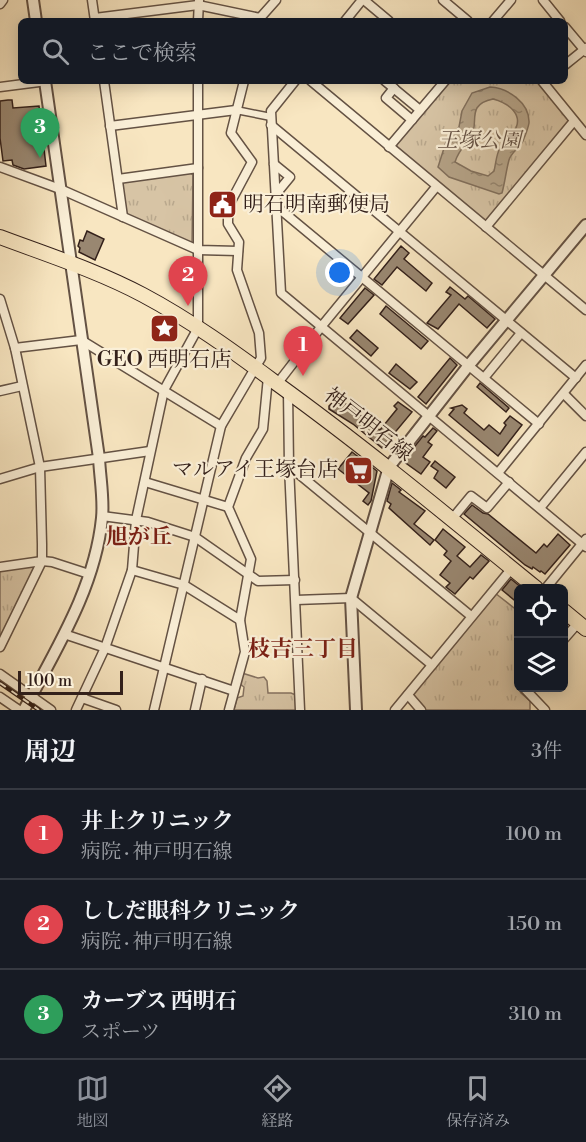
<!DOCTYPE html>
<html lang="ja">
<head>
<meta charset="utf-8">
<style>
  body { margin:0; font-family:"Libre Bodoni","Noto Serif JP",serif; background:#20242c; color:#f1f3f6 }
  .controls { position:absolute; right:18px; bottom:18px; display:grid; overflow:hidden; border-radius:9px; box-shadow:0 3px 15px #0003 }
  .controls button { width:54px; height:54px; display:grid; place-items:center; padding:0; border:0; border-bottom:2px solid #363941; background:#171b24; color:#f1f3f6; font:30px sans-serif }
  .scale { position:absolute; left:18px; bottom:15px; width:105px; box-sizing:border-box; padding-left:6px; border:3px solid #33201a; border-top:0; font-size:16px; line-height:21px; white-space:nowrap; color:#33201a; -webkit-text-stroke:4px #faefd7; paint-order:stroke }
  .you { position:absolute; left:340px; top:273px; width:21px; height:21px; margin:-15px; border:4px solid #fff; border-radius:50%; background:#1a73e8; box-shadow:0 0 0 9px #1a73e833 }
  .badge { display:grid; place-items:center; width:39px; height:39px; border-radius:50%; background:#8c9099; color:#fff; font-size:20px; font-weight:700 }
  .pin { position:absolute; translate:-50% -50px; filter:drop-shadow(0 2px 3px #0008) }
  .pin::after { content:''; position:absolute; top:32px; width:21px; height:18px; background:inherit; clip-path:polygon(0 0,100% 0,50% 100%) }
  .list { margin:0; padding:0; list-style:none }
  h2 { display:flex; justify-content:space-between; align-items:center; height:78px; margin:0; padding:0 24px; font-size:26px }
  h2 small { font-size:20px; font-weight:400; color:#9ea1a6 }
  .list li { display:grid; grid-template-columns:39px 1fr auto; gap:18px; align-items:center; box-sizing:border-box; height:90px; padding:0 24px; border-top:2px solid #363941 }
  .list b { display:block; font-size:22px; white-space:nowrap }
  .list p { margin:0; font-size:20px; white-space:nowrap; color:#9ea1a6 }
  .list em { font-size:20px; font-style:normal; color:#9ea1a6 }
  .icon { flex:none; width:33px; height:33px; fill:none; stroke:currentColor; stroke-width:2; stroke-linecap:round; stroke-linejoin:round }
  .map { position:relative; flex:none; width:586px; height:710px; overflow:hidden }
  .search { position:absolute; background:#171b24; box-shadow:0 3px 15px #0003; left:18px; right:18px; top:18px; height:66px; display:flex; align-items:center; gap:15px; box-sizing:border-box; padding:0 21px; border-radius:9px; color:#9ea1a6; font-size:22px }
  .sheet { height:348px; background:#171b24 }
  nav { display:flex; justify-content:space-around; align-items:center; box-sizing:border-box; height:84px; border-top:2px solid #363941; background:#171b24; font-size:16px; color:#9ea1a6 }
  nav a { display:grid; justify-items:center; gap:3px }
  nav .on { color:#8c9099 }
  .map>svg:first-child { display:block }
  .grass { fill:url(#grass-tufts); stroke:#857260; stroke-width:1.5 }
  .water { fill:url(#water-ripples); stroke:#816f5c; stroke-width:1.5; fill-rule:evenodd }
  .building { fill:#998771; stroke:#33201a; stroke-width:1.5 }
  .lines { fill:none; stroke-linecap:round; stroke-linejoin:round }
  .pedestrian-casing { stroke:#645244; stroke-width:9 }
  .minor-casing { stroke:#645244; stroke-width:11 }
  .tertiary-casing { stroke:#645244; stroke-width:14 }
  .primary-casing { stroke:#33201a; stroke-width:16 }
  .pedestrian { stroke:#faefd7; stroke-width:6 }
  .minor { stroke:#faefd7; stroke-width:8 }
  .tertiary { stroke:#faefd7; stroke-width:10 }
  .primary { stroke:#f8e6c1; stroke-width:14 }
  .rail-casing { stroke:#33201a; stroke-width:4.5 }
  .rail { stroke:#faefd7; stroke-width:2; stroke-dasharray:7; stroke-linecap:butt }
  .labels { text-anchor:middle; dominant-baseline:central; stroke-width:4.5; stroke-linejoin:round; paint-order:stroke }
  .park-label { font-size:21px; font-style:italic; fill:#645144; stroke:#faefd7 }
  .poi-label { font-size:21px; fill:#33201a; stroke:#faefd7; text-anchor:start }
  .street-label { font-size:21px; fill:#33201a; stroke:#faefd7 }
  .neighbourhood-label { font-size:22px; font-weight:bold; fill:#7a1f14; stroke:#faefd7 }
</style>
</head>
<body>
<div class="map">
<svg width="586" height="710" viewBox="0 0 586 710">
  <defs>
    <pattern id="grass-tufts" width="24" height="20" patternUnits="userSpaceOnUse" patternTransform="scale(1.5)"><rect width="24" height="20" fill="#d7c4a5"/><path d="M3 7l-1-3M5 7V3M7 7l1-3M15 17l-1-3M17 17v-4M19 17l1-3" fill="none" stroke="#b9a88d"/></pattern>
    <pattern id="water-ripples" width="26" height="14" patternUnits="userSpaceOnUse" patternTransform="scale(1.5)"><rect width="26" height="14" fill="#b5a388"/><path d="M2 4q2-2 4 0t4 0M15 11q2-2 4 0t4 0" fill="none" stroke="#94846e"/></pattern>
  </defs>
  <rect width="100%" height="100%" fill="#f8e6c1"/>
  <filter id="stains"><feTurbulence type="fractalNoise" baseFrequency=".00333" numOctaves="4"/><feColorMatrix values="0 0 0 0 .2 0 0 0 0 .09 0 0 0 0 .02 0 0 0 .5 -.17"/></filter>
  <radialGradient id="worn" r=".72"><stop offset=".6" stop-color="#630" stop-opacity="0"/><stop offset="1" stop-color="#630" stop-opacity=".3"/></radialGradient>
  <!-- grass -->
  <g class="grass">
    <path d="M449 81H537L570 118 569 124 489 221H483L396 149 397 143Z"/>
    <path d="M190 173 193 175 192 243 128 216 125 212 122 185 124 182Z"/>
    <path d="M32 565 35 568 0 637V571Z"/>
    <path d="M495 593 518 611V688L521 693 530 701V710H425L414 696 413 692Z"/>
    <path d="M242 673 258 678 264 677 267 681 268 693H291L296 695 297 710H234L237 698 243 696 244 687 240 684Z"/>
  </g>
  <!-- water -->
  <path class="water" d="M490 87C508 88 530 103 529 123 528 129 525 136 523 141 519 149 511 152 509 160 506 171 505 182 502 193L499 194 449 177 438 167 446 142 459 127 462 111 472 93ZM493 99C508 103 526 115 513 133 510 139 503 141 500 148 496 155 496 163 494 171L488 176 471 171 455 162C458 151 465 145 471 137 480 122 465 105 493 99Z"/>
  <!-- building -->
  <g class="building">
    <path d="M8 100H12L13 108 39 106 46 166 24 169 13 165 12 160 3 161 0 138V101Z"/>
    <path d="M87 231 104 239 95 260 79 252 80 248 78 246 80 240 83 241Z"/>
    <path d="M401 246 409 253 404 259 432 283 426 291 397 267 382 285 374 279Z"/>
    <path d="M450 287 465 299 468 296 495 319 487 328 459 304 438 329 427 323 451 295 446 292Z"/>
    <path d="M365 288 374 295 348 324 340 318Z"/>
    <path d="M386 306 428 341 421 349 380 314Z"/>
    <path d="M357 330 378 348 371 356 350 338Z"/>
    <path d="M450 358 457 365 426 404 418 397Z"/>
    <path d="M396 364 417 382 410 389 389 373Z"/>
    <path d="M480 383 509 408 506 412 477 387Z"/>
    <path d="M340 395 345 398 342 401 380 430 397 409 394 406 398 402 412 412 382 448 353 424 329 409V406Z"/>
    <path d="M462 405 467 409 464 413 484 430 489 425 500 434 506 425 504 423 510 416 522 425 498 456 449 415 454 409 451 408Z"/>
    <path d="M433 428 437 431 428 442 432 445 423 457 430 462 421 474 403 461 423 436 425 437Z"/>
    <path d="M352 452 377 471 371 501 368 505 363 501 369 493 338 469Z"/>
    <path d="M435 461 455 477 446 488 434 478 438 471 431 466Z"/>
    <path d="M392 483 401 490 399 492 425 511 414 524 434 540 430 545 389 508 391 504 387 501Z"/>
    <path d="M472 505 483 513 488 514 536 553 544 544 547 547 558 534 570 545 545 574 541 571 540 572 533 567 532 569 525 565 464 514Z"/>
    <path d="M443 529 465 547 457 556 470 567 481 555 489 561 473 579 470 577 455 594 446 587 450 583 440 575 451 561 444 555 447 551 435 540Z"/>
    <path d="M511 579 522 588H519V604L502 590Z"/>
  </g>
  <g class="lines">
    <defs>
      <path id="pedestrian" d="M236 110 271 117"/>
      <g id="minor">
        <path d="M92 0 95 21"/>
        <path d="M364 0 389 21"/>
        <path d="M443 0 468 21"/>
        <path d="M543 0 560 21"/>
        <path d="M0 4 3 0"/>
        <path d="M95 18 198 5 260 18 276 0"/>
        <path d="M198 21 199 1"/>
        <path d="M345 21 362 0"/>
        <path d="M493 21 511 0"/>
        <path d="M565 27 586 52"/>
        <path d="M565 65 586 48"/>
        <path d="M104 81 123 217"/>
        <path d="M295 81 271 111 281 293 586 547"/>
        <path d="M311 81 586 310"/>
        <path d="M385 81 420 110"/>
        <path d="M542 81 586 135"/>
        <path d="M0 87 47 81"/>
        <path d="M394 88 386 98 412 120"/>
        <path d="M271 125 576 378"/>
        <path d="M110 126 236 110"/>
        <path d="M389 147 445 81"/>
        <path d="M274 164 290 177 276 194"/>
        <path d="M0 167 60 189 198 250 238 251"/>
        <path d="M118 179 198 168"/>
        <path d="M276 206 539 424"/>
        <path d="M486 227 574 121"/>
        <path d="M0 299 15 348 40 467 42 544V561L0 647"/>
        <path d="M15 348 81 340 221 426"/>
        <path d="M484 378 521 333"/>
        <path d="M277 384 321 327 436 187"/>
        <path d="M0 391 22 386"/>
        <path d="M288 391 289 466 300 710"/>
        <path d="M564 394 586 416"/>
        <path d="M289 466 471 616"/>
        <path d="M498 473 586 365"/>
        <path d="M0 479 40 467 150 451"/>
        <path d="M145 482 228 507"/>
        <path d="M540 508 586 452"/>
        <path d="M102 516 148 522 195 537 258 581 295 580"/>
        <path d="M452 519 471 496 487 508 509 482"/>
        <path d="M0 567 42 561 52 562 89 574"/>
        <path d="M132 570 184 585 240 620"/>
        <path d="M546 588 586 539"/>
        <path d="M296 600 351 598 432 665"/>
        <path d="M64 634 234 691"/>
        <path d="M564 639 578 623"/>
        <path d="M0 674 51 710"/>
        <path d="M524 688 545 710"/>
        <path d="M408 695 421 710"/>
        <path d="M0 697 19 710"/>
        <path d="M82 698 116 710"/>
        <path d="M76 710 105 648 132 570 136 520 164 390 198 328V81"/>
        <path d="M154 710 221 426 261 358 259 333 237 270 239 242 228 224V207L252 162 231 133 244 81"/>
        <path d="M195 710 202 679"/>
        <path d="M229 710 245 652 240 620 251 559 228 507 246 458 263 429 268 377"/>
        <path d="M395 710 512 568"/>
      </g>
      <g id="tertiary">
        <path d="M33 0 36 21"/>
        <path d="M24 710C56 649 95 588 102 518 104 499 100 478 99 458L45 81"/>
        <path d="M356 710 351 598 389 467 469 365 586 225"/>
      </g>
      <g id="primary">
        <path d="M0 237C48 255 98 271 143 295 190 320 233 351 276 383 366 448 450 518 536 588"/>
        <path d="M564 611 586 629"/>
      </g>
    </defs>
    <!-- pedestrian casing -->
    <use href="#pedestrian" class="pedestrian-casing"/>
    <!-- minor casing -->
    <use href="#minor" class="minor-casing"/>
    <!-- tertiary casing -->
    <use href="#tertiary" class="tertiary-casing"/>
    <!-- primary casing -->
    <use href="#primary" class="primary-casing"/>
    <!-- pedestrian -->
    <use href="#pedestrian" class="pedestrian"/>
    <!-- minor -->
    <use href="#minor" class="minor"/>
    <!-- tertiary -->
    <use href="#tertiary" class="tertiary"/>
    <!-- primary -->
    <use href="#primary" class="primary"/>
    <defs>
      <path id="rail" d="M0 683 39 710"/>
    </defs>
    <!-- rail casing -->
    <use href="#rail" class="rail-casing"/>
    <!-- rail -->
    <use href="#rail" class="rail"/>
  </g>
  <!-- icons -->
  <defs>
    <symbol id="civic-square" viewBox="-11 -11 22 22"><rect x="-9" y="-9" width="18" height="18" rx="4" fill="#8f2418" stroke="#faefd7"/><path d="M-.6-6.5H3V-4.5H.6V-3L4-1V1h2V6H-6V1h2V-1L-.6-3ZM-1.2 2.5V6h2.4V2.5Z" fill="#fff"/></symbol>
    <symbol id="sight-square" viewBox="-11 -11 22 22"><rect x="-9" y="-9" width="18" height="18" rx="4" fill="#8f2418" stroke="#faefd7"/><path d="M0-6L1.8-2.2L6-1.7L2.9 1.2L3.7 5.4L0 3.3L-3.7 5.4L-2.9 1.2L-6-1.7L-1.8-2.2Z" fill="#fff"/></symbol>
    <symbol id="supermarket-square" viewBox="-11 -11 22 22"><rect x="-9" y="-9" width="18" height="18" rx="4" fill="#8f2418" stroke="#faefd7"/><path d="M-6-5.5h2.5l.6 2H6L4.5 2H-2.5L-4.4-4H-6ZM-1.5 3.2a1.3 1.3 0 1 0 .1 0ZM3 3.2a1.3 1.3 0 1 0 .1 0Z" fill="#fff"/></symbol>
  </defs>
  <g fill-rule="evenodd">
    <use href="#civic-square" x="206" y="188" width="33" height="33"/>
    <use href="#sight-square" x="148" y="312" width="33" height="33"/>
    <use href="#supermarket-square" x="342" y="454" width="33" height="33"/>
  </g>
  <g class="labels">
    <!-- park labels -->
    <g class="park-label">
      <text x="479" y="141">王塚公園</text>
    </g>
    <!-- poi labels -->
    <g class="poi-label">
      <text x="243" y="205">明石明南郵便局</text>
      <text x="164" y="360" text-anchor="middle">GEO 西明石店</text>
      <text x="338" y="470" text-anchor="end">マルアイ王塚台店</text>
    </g>
    <!-- street labels -->
    <g class="street-label">
      <text transform="translate(368 425) rotate(38)">神戸明石線</text>
    </g>
    <!-- neighbourhood labels -->
    <g class="neighbourhood-label">
      <text x="139" y="537">旭が丘</text>
      <text x="303" y="649">枝吉三丁目</text>
    </g>
  </g>
  <rect width="100%" height="100%" filter="url(#stains)"/>
  <rect width="100%" height="100%" fill="url(#worn)"/>
</svg>
<div class="controls">
<button><svg class="icon" aria-label="locate" viewBox="0 0 24 24"><circle cx="12" cy="12" r="6"/><path d="M12 2v4M12 18v4M2 12h4M18 12h4"/></svg></button>
<button><svg class="icon" aria-label="layers" viewBox="0 0 24 24"><path d="M12 4l9 5-9 5-9-5zM3 14l9 5 9-5"/></svg></button>
</div>
<div class="scale">100 m</div>
<div class="you"></div>
<div class="pin badge" style="left:303px;top:376px;background:#e0444e">1</div>
<div class="pin badge" style="left:188px;top:306px;background:#e0444e">2</div>
<div class="pin badge" style="left:40px;top:158px;background:#2e9e5b">3</div>
<div class="search"><svg class="icon" aria-label="search" viewBox="0 0 24 24"><circle cx="10" cy="10" r="6"/><path d="M15 15l6 6"/></svg>ここで検索</div>
</div>
<section class="sheet">
<h2>周辺<small>3件</small></h2>
<ul class="list">
<li><span class="badge" style="background:#e0444e">1</span><div><b>井上クリニック</b><p>病院 · 神戸明石線</p></div><em>100 m</em></li>
<li><span class="badge" style="background:#e0444e">2</span><div><b>ししだ眼科クリニック</b><p>病院 · 神戸明石線</p></div><em>150 m</em></li>
<li><span class="badge" style="background:#2e9e5b">3</span><div><b>カーブス 西明石</b><p>スポーツ</p></div><em>310 m</em></li>
</ul>
</section>
<nav>
<a class="on"><svg class="icon" aria-label="map" viewBox="0 0 24 24"><path d="M3 6l6-2 6 2 6-2v14l-6 2-6-2-6 2zM9 4v14M15 6v14"/></svg>地図</a>
<a><svg class="icon" aria-label="directions" viewBox="0 0 24 24"><path d="M12 3l9 9-9 9-9-9zM9 14v-3h6M13 9l2 2-2 2"/></svg>経路</a>
<a><svg class="icon" aria-label="saved" viewBox="0 0 24 24"><path d="M7 4h10v16l-5-4-5 4z"/></svg>保存済み</a>
</nav>
</body>
</html>
